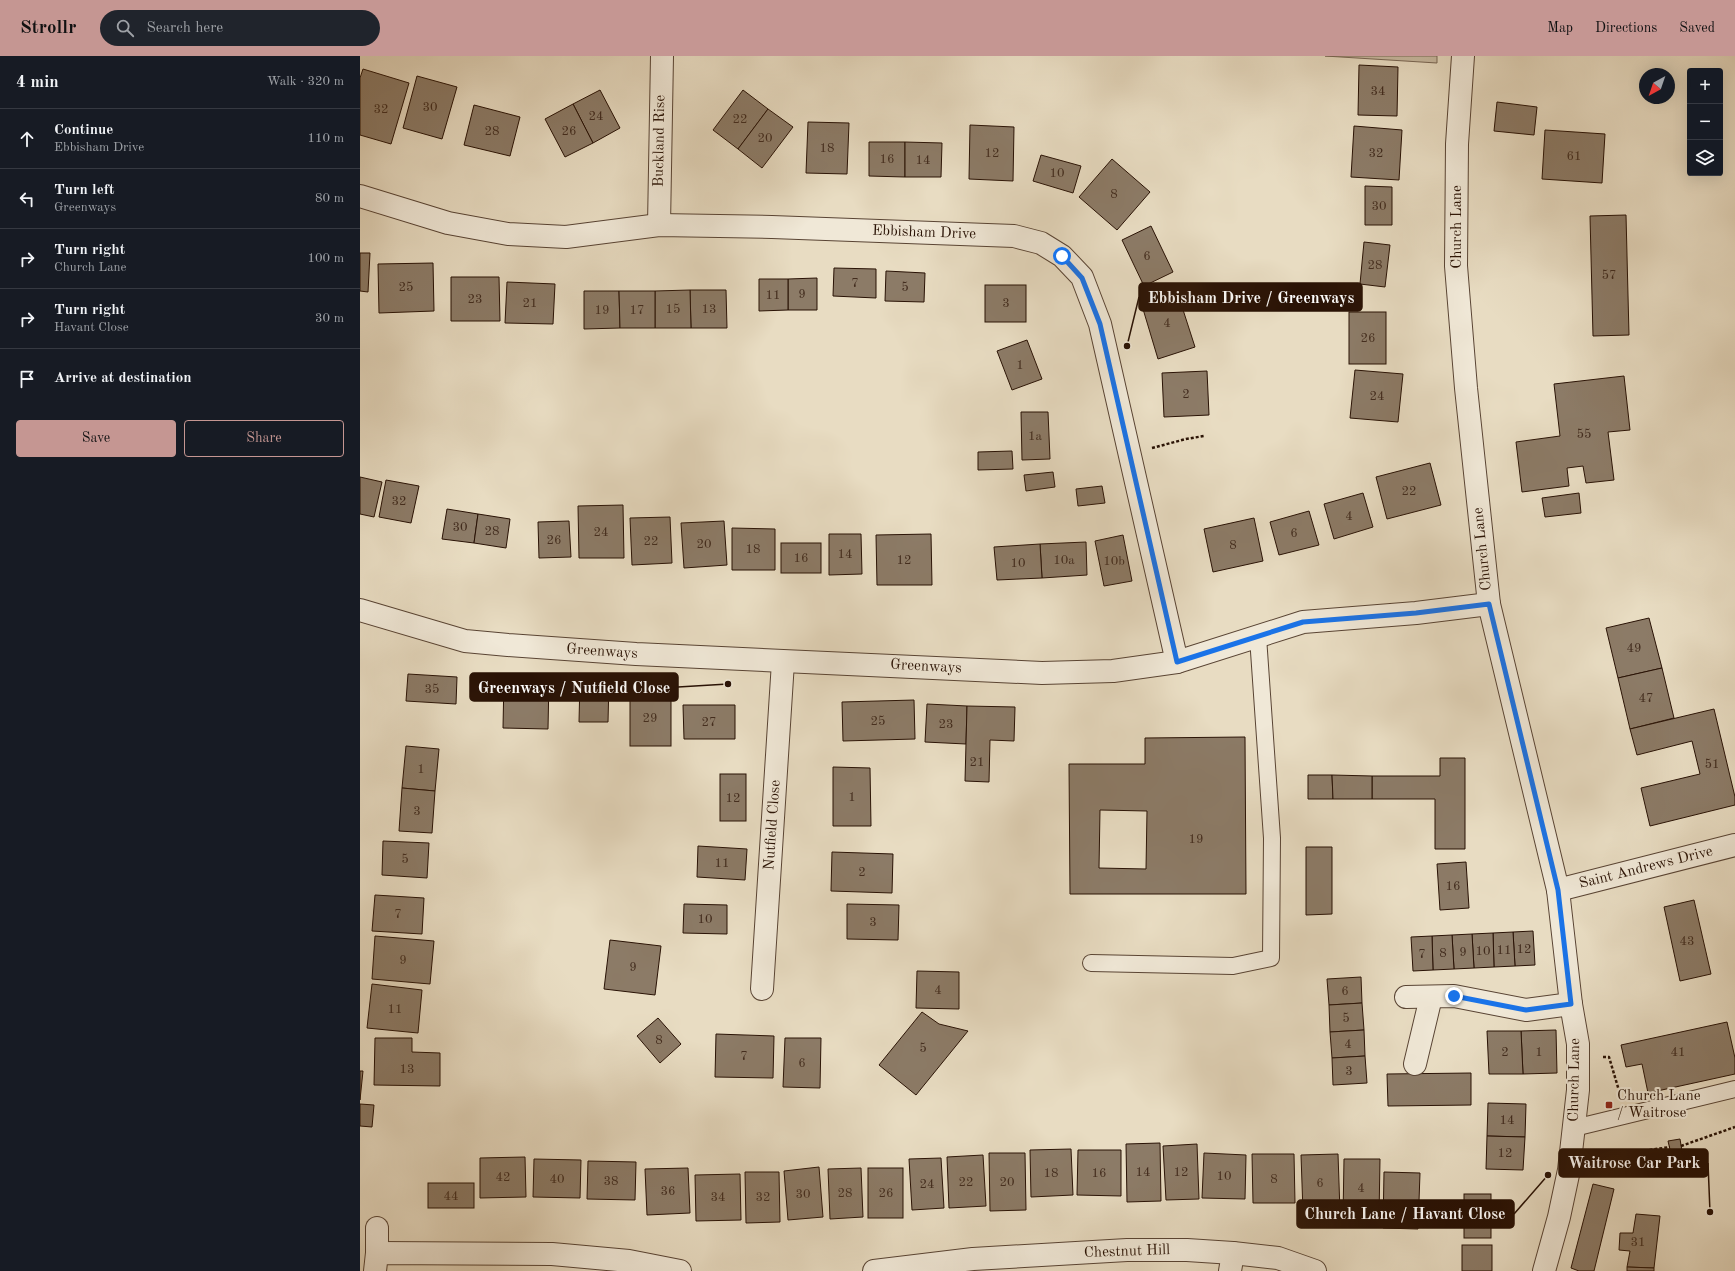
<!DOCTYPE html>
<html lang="en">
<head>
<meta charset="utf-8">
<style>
  body { margin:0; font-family:"Old Standard TT",serif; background:#20242c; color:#f1f3f6 }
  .controls { position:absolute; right:12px; top:12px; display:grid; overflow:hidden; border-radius:4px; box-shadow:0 4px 16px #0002 }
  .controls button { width:36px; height:36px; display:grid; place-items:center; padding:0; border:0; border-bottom:1px solid #363941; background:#171b24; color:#f1f3f6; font:20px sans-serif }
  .compass { position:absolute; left:1279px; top:12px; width:36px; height:36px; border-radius:50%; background:#171b24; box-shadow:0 4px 16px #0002; rotate:220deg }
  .stop { position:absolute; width:12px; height:12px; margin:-9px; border:3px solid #1a73e8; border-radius:50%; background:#fff }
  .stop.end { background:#1a73e8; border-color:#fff; box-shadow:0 1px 4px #0008 }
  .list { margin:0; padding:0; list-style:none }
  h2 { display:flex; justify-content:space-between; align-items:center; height:52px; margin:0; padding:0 16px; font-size:17px }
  h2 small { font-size:13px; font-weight:400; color:#9ea1a6 }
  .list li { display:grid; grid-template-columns:26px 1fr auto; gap:12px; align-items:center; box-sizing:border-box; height:60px; padding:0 16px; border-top:1px solid #363941 }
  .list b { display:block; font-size:15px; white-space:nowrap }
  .list p { margin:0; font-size:13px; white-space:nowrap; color:#9ea1a6 }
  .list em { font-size:13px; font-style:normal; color:#9ea1a6 }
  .actions { display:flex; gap:8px; padding:12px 16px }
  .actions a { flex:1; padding:9px 0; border:1px solid #c59692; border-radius:4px; text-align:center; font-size:14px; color:#c59692 }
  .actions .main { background:#c59692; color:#111 }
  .icon { flex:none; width:22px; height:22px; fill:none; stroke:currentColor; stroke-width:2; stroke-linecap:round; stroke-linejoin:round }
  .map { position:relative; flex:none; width:1375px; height:1215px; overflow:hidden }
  header { display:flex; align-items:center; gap:24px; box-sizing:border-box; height:56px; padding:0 20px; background:#c59692; color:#111 }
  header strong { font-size:19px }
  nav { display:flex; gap:22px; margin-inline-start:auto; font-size:14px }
  .search { width:280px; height:36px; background:#20242c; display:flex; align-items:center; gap:10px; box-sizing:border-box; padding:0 14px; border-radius:22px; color:#9ea1a6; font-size:15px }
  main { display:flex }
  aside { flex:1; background:#171b24 }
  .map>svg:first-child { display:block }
  .green { fill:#c8baa2; stroke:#786654 }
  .building { fill:#8c7b67; stroke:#291205; fill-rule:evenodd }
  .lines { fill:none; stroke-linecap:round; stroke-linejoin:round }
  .service-casing { stroke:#594434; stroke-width:18 }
  .minor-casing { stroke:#594434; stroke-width:24 }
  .path { stroke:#291205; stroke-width:2.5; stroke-dasharray:3 2; stroke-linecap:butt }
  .service { stroke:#f0e8d7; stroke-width:16 }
  .minor { stroke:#f0e8d7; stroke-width:22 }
  .route { stroke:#1a73e8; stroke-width:5 }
  .poi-dot { fill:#8f2418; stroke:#f0e8d7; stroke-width:1.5 }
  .labels { text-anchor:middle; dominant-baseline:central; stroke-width:4; stroke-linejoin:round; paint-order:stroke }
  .number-label { font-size:13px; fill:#422c1e }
  .street-label { font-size:15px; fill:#291205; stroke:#f0e8d7 }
  .poi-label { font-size:15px; fill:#291205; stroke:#f0e8d7; text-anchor:start }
  .leader { fill:none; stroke:#291205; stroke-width:1.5 }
  .callout-dot { fill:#291205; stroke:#f0e8d7; stroke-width:1.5 }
  .callout { fill:#291205; stroke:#291205; stroke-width:1.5 }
  .callout-label { font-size:16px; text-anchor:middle; font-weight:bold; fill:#fff }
</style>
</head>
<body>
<header>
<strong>Strollr</strong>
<div class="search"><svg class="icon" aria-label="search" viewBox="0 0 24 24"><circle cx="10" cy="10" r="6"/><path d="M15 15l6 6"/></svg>Search here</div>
<nav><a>Map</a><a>Directions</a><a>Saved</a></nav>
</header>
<main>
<aside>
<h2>4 min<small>Walk · 320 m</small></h2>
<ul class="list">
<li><svg class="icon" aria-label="ahead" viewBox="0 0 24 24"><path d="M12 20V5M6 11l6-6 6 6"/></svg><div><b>Continue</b><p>Ebbisham Drive</p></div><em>110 m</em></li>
<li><svg class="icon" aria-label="left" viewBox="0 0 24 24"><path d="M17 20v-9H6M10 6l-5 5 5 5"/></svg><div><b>Turn left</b><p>Greenways</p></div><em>80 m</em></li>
<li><svg class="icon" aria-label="right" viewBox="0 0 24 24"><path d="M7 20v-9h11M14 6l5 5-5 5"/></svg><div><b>Turn right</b><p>Church Lane</p></div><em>100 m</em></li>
<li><svg class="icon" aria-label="right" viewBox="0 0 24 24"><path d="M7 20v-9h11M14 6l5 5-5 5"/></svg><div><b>Turn right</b><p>Havant Close</p></div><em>30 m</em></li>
<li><svg class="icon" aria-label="arrive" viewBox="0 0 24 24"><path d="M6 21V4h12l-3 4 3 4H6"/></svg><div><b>Arrive at destination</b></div></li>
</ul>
<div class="actions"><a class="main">Save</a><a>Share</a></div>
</aside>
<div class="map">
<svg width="1375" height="1215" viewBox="0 0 1375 1215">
  <rect width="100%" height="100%" fill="#e8dcc2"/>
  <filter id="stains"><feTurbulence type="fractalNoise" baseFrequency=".005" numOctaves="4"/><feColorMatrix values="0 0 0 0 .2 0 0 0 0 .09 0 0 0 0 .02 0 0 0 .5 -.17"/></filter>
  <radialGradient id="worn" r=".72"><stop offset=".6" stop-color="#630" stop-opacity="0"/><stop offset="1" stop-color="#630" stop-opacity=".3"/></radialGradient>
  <!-- green -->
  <path class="green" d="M965 0H1077V7Z"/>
  <!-- building -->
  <g class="building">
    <path d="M999 9 1038 11 1037 60 998 59Z"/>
    <path d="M3 13 49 27 31 88 0 79V22Z"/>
    <path d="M57 20 97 31 82 83 43 72Z"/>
    <path d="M240 34 260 72 233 87 213 48Z"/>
    <path d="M383 34 408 53 378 93 353 74Z"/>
    <path d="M1137 46 1177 51 1174 79 1134 75Z"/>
    <path d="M213 48 233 87 205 101 185 63Z"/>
    <path d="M114 49 160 61 150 100 104 89Z"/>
    <path d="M408 53 433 71 402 112 378 93Z"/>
    <path d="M448 66 489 67 487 118 446 117Z"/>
    <path d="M610 69 654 71 653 125 609 123Z"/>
    <path d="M994 70 1042 74 1039 124 991 121Z"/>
    <path d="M1185 74 1245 78 1242 127 1182 123Z"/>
    <path d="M509 86H545V121L509 120Z"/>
    <path d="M545 86 582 87 581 121H545Z"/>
    <path d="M681 99 721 110 713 137 673 125Z"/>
    <path d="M752 103 790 136 757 174 719 141Z"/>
    <path d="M1005 130 1032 131V169H1005Z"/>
    <path d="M1266 159 1269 279 1233 280 1230 160Z"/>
    <path d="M791 170 813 216 784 230 762 184Z"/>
    <path d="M1004 186 1030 189 1025 231 1000 228Z"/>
    <path d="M0 197H10L8 236 0 235Z"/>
    <path d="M73 207 74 255 19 257 18 208Z"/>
    <path d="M474 212 516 213V242L473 240Z"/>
    <path d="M526 215 565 217 564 246 525 245Z"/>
    <path d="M91 221H139L140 265H91Z"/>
    <path d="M457 222V254H428V223Z"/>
    <path d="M399 223H428V254L399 255Z"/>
    <path d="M147 226 195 228 193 268 145 267Z"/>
    <rect x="625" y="229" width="41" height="37"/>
    <path d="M816 232 835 291 798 303 780 243Z"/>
    <path d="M330 234H366L367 272H331Z"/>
    <path d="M330 234 331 272H295V235Z"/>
    <path d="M224 235H259L260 272 224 273Z"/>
    <path d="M259 235H295V272H260Z"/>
    <rect x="989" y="256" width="37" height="52"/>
    <path d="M667 284 682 323 652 334 637 295Z"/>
    <path d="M995 314 1043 318 1038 366 990 362Z"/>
    <path d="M847 315 849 359 804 361 802 317Z"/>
    <path d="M1264 320 1270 374 1248 376 1254 424 1226 427 1223 410 1207 412 1209 430 1162 436 1156 386 1200 380 1194 328Z"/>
    <path d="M661 356H688L690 403 662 404Z"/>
    <path d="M652 395 653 413 618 414V396Z"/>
    <path d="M1070 407 1081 449 1027 463 1016 421Z"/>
    <path d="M693 416 695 431 666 435 664 419Z"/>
    <path d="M0 421 22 426 14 461 0 458Z"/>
    <path d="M26 424 59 430 51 467 19 461Z"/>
    <path d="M742 430 745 447 718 450 716 433Z"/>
    <path d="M1003 437 1013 471 974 483 964 448Z"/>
    <path d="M1219 437 1221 457 1185 461 1182 442Z"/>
    <path d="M263 449 264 502H219L218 450Z"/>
    <path d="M87 453 118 458 114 487 82 483Z"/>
    <path d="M949 455 959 489 919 499 910 466Z"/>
    <path d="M118 458 150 463 146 492 114 487Z"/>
    <path d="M310 461 312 507 272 509 270 462Z"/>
    <path d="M894 462 903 505 853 516 844 473Z"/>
    <path d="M209 465 211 501 179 502 178 466Z"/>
    <path d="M364 465 367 509 324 512 321 467Z"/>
    <path d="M372 472 415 473V514H372Z"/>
    <path d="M469 478H501L502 518 469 519Z"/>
    <path d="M571 478 572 529H517L516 479Z"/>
    <path d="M763 479 772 525 744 530 735 485Z"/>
    <path d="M726 486 727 519 682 522 680 488Z"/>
    <rect x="421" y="487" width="40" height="30"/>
    <path d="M680 488 682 522 637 524 634 491Z"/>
    <path d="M1289 562 1302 612 1258 622 1246 572Z"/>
    <path d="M1302 612 1314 662 1270 673 1258 622Z"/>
    <path d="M48 618 97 621 96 648 46 645Z"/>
    <path d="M144 621 189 622 188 673 143 672Z"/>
    <path d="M220 624 249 625 248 666H219Z"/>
    <rect x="270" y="635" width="41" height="55"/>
    <path d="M554 644 555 683 483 685 482 646Z"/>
    <path d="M567 648 607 650 606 688 565 686Z"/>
    <path d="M323 649H375V683H324Z"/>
    <path d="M607 650 655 651 654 685 630 684 629 726 605 725Z"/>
    <path d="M1354 653 1375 741V749L1290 770 1281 732 1340 718 1332 685 1277 699 1270 673Z"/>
    <path d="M885 681 886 838H710L709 708H785V682ZM740 754 787 755 786 813 739 812Z"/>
    <path d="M46 690 79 693 75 735 42 732Z"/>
    <path d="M1080 702H1105V793H1075V743H1012V720H1080Z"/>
    <path d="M473 711 510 712 511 770H473Z"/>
    <rect x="360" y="718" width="26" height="47"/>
    <path d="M948 719H972L973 743H948Z"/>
    <path d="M972 719 1012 720V743H973Z"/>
    <path d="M42 732 75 735 72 777 39 775Z"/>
    <path d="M23 785 69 787 67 822 22 819Z"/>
    <path d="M338 790 387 793 385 824 337 821Z"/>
    <path d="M946 791H972V858L946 859Z"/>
    <path d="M472 796 533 798 532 837 471 835Z"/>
    <path d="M1106 806 1109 852 1080 854 1077 808Z"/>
    <path d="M15 839 64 842 62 878 12 875Z"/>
    <path d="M1334 844 1351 918 1320 925 1304 851Z"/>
    <path d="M324 848 367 849V878L323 877Z"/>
    <path d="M487 848 539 849 538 884 487 883Z"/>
    <path d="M1173 875 1175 909 1155 910 1153 876Z"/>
    <path d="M1153 876 1155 910 1134 911 1133 877Z"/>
    <path d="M1133 877 1134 911 1114 912 1112 878Z"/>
    <path d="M1112 878 1114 912 1094 913 1092 879Z"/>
    <path d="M1092 879 1094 913 1073 914 1072 880Z"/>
    <path d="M15 880 74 885 70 928 12 923Z"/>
    <path d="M1072 880 1073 914 1053 915 1051 881Z"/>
    <path d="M250 884 301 890 295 939 244 933Z"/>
    <path d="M557 915 599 916V953L556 952Z"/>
    <path d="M1001 921 1002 947 969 949 967 923Z"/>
    <path d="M12 928 62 934 58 977 7 972Z"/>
    <path d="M1002 947 1004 974 970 976 969 949Z"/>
    <path d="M562 956 579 968 608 975 556 1039 519 1009Z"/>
    <path d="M298 962 321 988 300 1007 277 980Z"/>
    <path d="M1367 966 1375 1002V1018L1288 1037 1282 1008 1266 1011 1261 989Z"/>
    <path d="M1004 974 1005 1000 972 1002 970 976Z"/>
    <path d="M1196 974 1197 1017 1163 1018 1161 975Z"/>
    <path d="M1127 975H1161L1163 1018H1129Z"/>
    <path d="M356 978 414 980 413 1022 355 1021Z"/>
    <path d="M15 982H52V996L80 997V1030L14 1029Z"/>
    <path d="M425 982H461L460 1032 423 1031Z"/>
    <path d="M1005 1000 1007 1027 973 1029 972 1002Z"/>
    <path d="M0 1015H3L0 1044Z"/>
    <path d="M1111 1017V1049L1028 1050 1027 1018Z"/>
    <path d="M1128 1047 1166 1048 1165 1081 1127 1080Z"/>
    <path d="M0 1048 14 1049 12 1071 0 1070Z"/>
    <path d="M1127 1080 1165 1081 1163 1114 1126 1113Z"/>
    <path d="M1320 1083 1322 1095 1311 1098 1308 1085Z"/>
    <path d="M800 1087 801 1145 767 1146 766 1088Z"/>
    <path d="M837 1088 839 1143 806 1144 803 1090Z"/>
    <path d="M711 1093 713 1139 671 1141 670 1094Z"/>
    <path d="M718 1094H761V1140L717 1139Z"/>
    <path d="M629 1097H665L666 1154 630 1155Z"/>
    <path d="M844 1097 886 1099 885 1143 842 1142Z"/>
    <path d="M892 1098H934L935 1147H893Z"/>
    <path d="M978 1098 980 1156H943L941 1099Z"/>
    <path d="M623 1099 626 1150 589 1152 587 1101Z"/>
    <path d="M165 1101 166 1141 120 1142V1102Z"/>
    <path d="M581 1102 584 1152 552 1154 549 1103Z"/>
    <path d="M174 1103 221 1104 220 1142 173 1141Z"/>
    <path d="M984 1103H1020L1019 1161H983Z"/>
    <path d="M228 1105 276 1106 275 1144 227 1143Z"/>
    <path d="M459 1111 463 1161 428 1164 424 1115Z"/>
    <path d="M328 1112 330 1157 287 1159 285 1113Z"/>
    <path d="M501 1112 503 1161 470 1163 468 1113Z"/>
    <rect x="508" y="1112" width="35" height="50"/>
    <path d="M385 1116H419L420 1166 386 1167Z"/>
    <path d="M1024 1116 1060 1117 1058 1173 1023 1172Z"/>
    <path d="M380 1118 381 1164 336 1165 335 1119Z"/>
    <rect x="68" y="1127" width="46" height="25"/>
    <path d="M1233 1128 1254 1133 1234 1215H1219L1211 1212Z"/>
    <rect x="1104" y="1138" width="27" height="44"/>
    <path d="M1276 1158 1300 1160 1294 1212 1267 1211 1270 1195 1259 1194 1260 1177H1273Z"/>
    <rect x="1102" y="1189" width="30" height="26"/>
    <path d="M1267 1211 1294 1212V1215H1267Z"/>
  </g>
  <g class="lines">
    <defs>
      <g id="service">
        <path d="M731 907 873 910 911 902 912 782 898 581"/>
        <path d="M1214 1072 1375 1033"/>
      </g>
      <g id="minor">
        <path d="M1103 0 1097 88 1096 210 1106 332 1129 548 1198 834 1211 948 1218 988V1034L1209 1114 1199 1161 1184 1215"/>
        <path d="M0 140 88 167 148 178 206 181 299 169 412 171 654 180 681 187 702 200 722 221 740 268 817 606"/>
        <path d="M299 169 302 0"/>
        <path d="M0 554 105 585 148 589 276 598 682 617 753 615 817 606 943 566 1056 557 1129 548"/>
        <path d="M1198 834 1375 789"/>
        <path d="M402 933 423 606"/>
        <path d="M1046 941 1094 940 1166 954 1211 948"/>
        <path d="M1055 1008 1071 941"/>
        <path d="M17 1197V1172"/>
        <path d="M15 1215 17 1197 192 1198 269 1205 320 1215"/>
        <path d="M514 1215 613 1203 767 1194H827L873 1197 918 1202 955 1215"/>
        <path d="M870 1215 873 1197"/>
      </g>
    </defs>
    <!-- service casing -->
    <use href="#service" class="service-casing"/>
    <!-- minor casing -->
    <use href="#minor" class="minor-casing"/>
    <!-- path -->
    <g class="path">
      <path d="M792 392 826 383 844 380"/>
      <path d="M1243 1001H1249L1260 1038"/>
      <path d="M1321 1090 1375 1071"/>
      <path d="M1235 1102 1310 1091"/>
    </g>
    <!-- service -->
    <use href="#service" class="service"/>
    <!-- minor -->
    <use href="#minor" class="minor"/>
  </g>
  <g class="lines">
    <!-- route -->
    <path class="route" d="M702 200 722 222 740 268 817 606 943 566 1056 557 1129 548 1198 834 1211 948 1166 954 1094 940"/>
  </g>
  <!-- markers -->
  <rect class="poi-dot" x="1245" y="1045" width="8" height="8" rx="2"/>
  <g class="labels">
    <!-- number labels -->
    <g class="number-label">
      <text x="1018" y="35">34</text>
      <text x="70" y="51">30</text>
      <text x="21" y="53">32</text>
      <text x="236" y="60">24</text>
      <text x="380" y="63">22</text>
      <text x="132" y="75">28</text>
      <text x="209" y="75">26</text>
      <text x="405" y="82">20</text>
      <text x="467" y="92">18</text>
      <text x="632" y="97">12</text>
      <text x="1016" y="97">32</text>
      <text x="1214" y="100">61</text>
      <text x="527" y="103">16</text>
      <text x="563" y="104">14</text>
      <text x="697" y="117">10</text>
      <text x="754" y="138">8</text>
      <text x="1019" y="150">30</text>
      <text x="787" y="200">6</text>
      <text x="1015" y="209">28</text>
      <text x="1249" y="219">57</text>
      <text x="495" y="227">7</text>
      <text x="46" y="231">25</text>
      <text x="545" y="231">5</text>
      <text x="442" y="238">9</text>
      <text x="413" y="239">11</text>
      <text x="115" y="243">23</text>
      <text x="170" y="247">21</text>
      <text x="646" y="247">3</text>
      <text x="313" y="253">15</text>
      <text x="349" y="253">13</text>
      <text x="242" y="254">19</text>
      <text x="277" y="254">17</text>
      <text x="807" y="267">4</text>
      <text x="1008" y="282">26</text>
      <text x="660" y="309">1</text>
      <text x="826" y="338">2</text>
      <text x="1017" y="340">24</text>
      <text x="1224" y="378">55</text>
      <text x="675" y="380">1a</text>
      <text x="1049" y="435">22</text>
      <text x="39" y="445">32</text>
      <text x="989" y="460">4</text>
      <text x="100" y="471">30</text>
      <text x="132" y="475">28</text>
      <text x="241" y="476">24</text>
      <text x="934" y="477">6</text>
      <text x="194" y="484">26</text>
      <text x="291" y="485">22</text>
      <text x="344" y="488">20</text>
      <text x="873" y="489">8</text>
      <text x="393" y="493">18</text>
      <text x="485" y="498">14</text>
      <text x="441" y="502">16</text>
      <text x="544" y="504">12</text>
      <text x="704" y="504">10a</text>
      <text x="754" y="505">10b</text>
      <text x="658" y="507">10</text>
      <text x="1274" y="592">49</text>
      <text x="72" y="633">35</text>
      <text x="1286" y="642">47</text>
      <text x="290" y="662">29</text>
      <text x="518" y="665">25</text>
      <text x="349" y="666">27</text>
      <text x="586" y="668">23</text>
      <text x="617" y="706">21</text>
      <text x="1352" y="708">51</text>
      <text x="61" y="713">1</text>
      <text x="492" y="741">1</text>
      <text x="373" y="742">12</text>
      <text x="57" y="755">3</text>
      <text x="836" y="783">19</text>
      <text x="45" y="803">5</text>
      <text x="362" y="807">11</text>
      <text x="502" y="816">2</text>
      <text x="1093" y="830">16</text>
      <text x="38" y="858">7</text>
      <text x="345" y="863">10</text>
      <text x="513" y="866">3</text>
      <text x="1327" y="885">43</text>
      <text x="1164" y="893">12</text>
      <text x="1144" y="894">11</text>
      <text x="1123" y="895">10</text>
      <text x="1103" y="896">9</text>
      <text x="1083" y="897">8</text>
      <text x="1062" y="898">7</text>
      <text x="43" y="904">9</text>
      <text x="273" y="911">9</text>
      <text x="578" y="934">4</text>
      <text x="985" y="935">6</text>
      <text x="35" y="953">11</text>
      <text x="986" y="962">5</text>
      <text x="299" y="984">8</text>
      <text x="988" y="988">4</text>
      <text x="563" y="992">5</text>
      <text x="1145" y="996">2</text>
      <text x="1179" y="996">1</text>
      <text x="1318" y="996">41</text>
      <text x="384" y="1000">7</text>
      <text x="442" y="1007">6</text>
      <text x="47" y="1013">13</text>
      <text x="989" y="1015">3</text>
      <text x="1147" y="1064">14</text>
      <text x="1145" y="1097">12</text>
      <text x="783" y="1116">14</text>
      <text x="821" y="1116">12</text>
      <text x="691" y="1117">18</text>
      <text x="739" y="1117">16</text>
      <text x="864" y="1120">10</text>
      <text x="143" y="1121">42</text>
      <text x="197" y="1123">40</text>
      <text x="914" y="1123">8</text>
      <text x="251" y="1125">38</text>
      <text x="606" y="1126">22</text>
      <text x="647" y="1126">20</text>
      <text x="960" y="1127">6</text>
      <text x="567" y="1128">24</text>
      <text x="1001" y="1132">4</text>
      <text x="308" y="1135">36</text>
      <text x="485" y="1137">28</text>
      <text x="526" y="1137">26</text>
      <text x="443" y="1138">30</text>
      <text x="91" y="1140">44</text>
      <text x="358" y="1141">34</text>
      <text x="403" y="1141">32</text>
      <text x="1278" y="1186">31</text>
    </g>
    <!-- street labels -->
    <g class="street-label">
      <text transform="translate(300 85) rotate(-89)">Buckland Rise</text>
      <text transform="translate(1097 171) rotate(-90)">Church Lane</text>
      <text transform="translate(564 177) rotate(2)">Ebbisham Drive</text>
      <text transform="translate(1123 493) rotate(-96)">Church Lane</text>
      <text transform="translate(242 596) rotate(4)">Greenways</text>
      <text transform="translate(566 611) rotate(3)">Greenways</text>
      <text transform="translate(413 769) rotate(-86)">Nutfield Close</text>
      <text transform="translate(1286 812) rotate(-14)">Saint Andrews Drive</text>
      <text transform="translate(1215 1024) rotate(-89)">Church Lane</text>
      <text transform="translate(767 1196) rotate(-2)">Chestnut Hill</text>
    </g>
    <!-- poi labels -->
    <g class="poi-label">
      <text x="1257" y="1040">Church Lane<tspan x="1257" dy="17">/ Waitrose</tspan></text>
    </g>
  </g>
  <!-- callouts -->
  <path class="leader" d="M767 290L779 241M368 628L318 631M1350 1156L1348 1107M1188 1119L1154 1158"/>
  <g class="callout-dot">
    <circle cx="767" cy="290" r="4"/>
    <circle cx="368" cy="628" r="4"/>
    <circle cx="1350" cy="1156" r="4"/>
    <circle cx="1188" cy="1119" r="4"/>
  </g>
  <g class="callout">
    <rect x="779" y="227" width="223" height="28" rx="4"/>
    <rect x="110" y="617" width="208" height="28" rx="4"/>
    <rect x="1199" y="1093" width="149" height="28" rx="4"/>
    <rect x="937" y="1144" width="217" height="28" rx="4"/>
  </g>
  <g class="callout-label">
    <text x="891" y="247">Ebbisham Drive / Greenways</text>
    <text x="214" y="637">Greenways / Nutfield Close</text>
    <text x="1274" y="1112">Waitrose Car Park</text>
    <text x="1045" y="1163">Church Lane / Havant Close</text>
  </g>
  <rect width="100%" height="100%" filter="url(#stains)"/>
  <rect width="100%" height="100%" fill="url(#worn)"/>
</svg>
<div class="controls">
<button>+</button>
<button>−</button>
<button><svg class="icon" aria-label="layers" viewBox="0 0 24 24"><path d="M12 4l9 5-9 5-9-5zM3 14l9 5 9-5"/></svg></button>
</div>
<svg class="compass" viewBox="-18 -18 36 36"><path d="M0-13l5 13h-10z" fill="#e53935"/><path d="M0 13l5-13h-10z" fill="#9ea1a6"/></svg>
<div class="stop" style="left:702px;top:200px"></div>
<div class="stop end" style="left:1094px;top:940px"></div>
</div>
</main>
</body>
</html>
